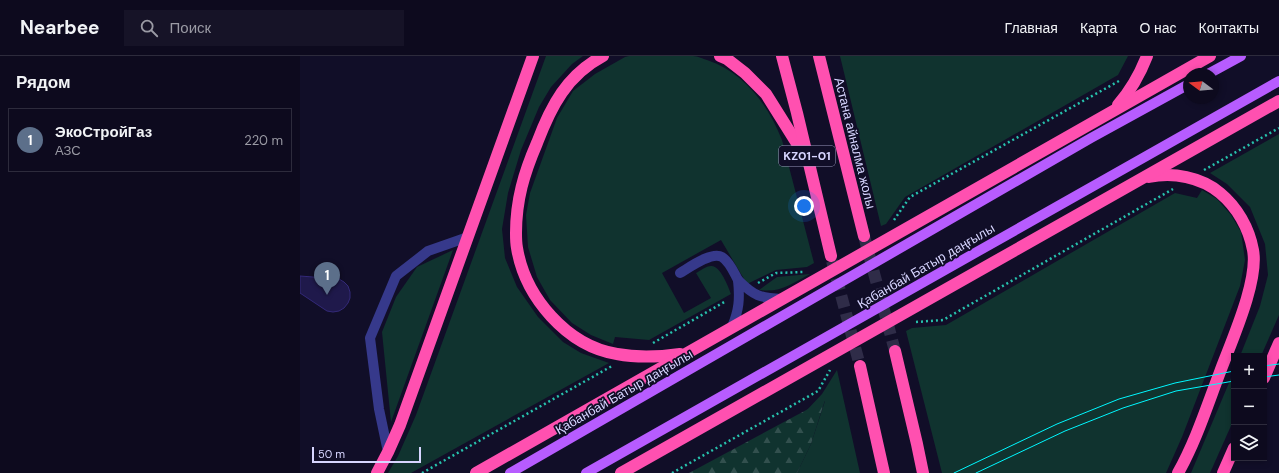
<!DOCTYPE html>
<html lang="ru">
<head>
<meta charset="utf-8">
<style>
  body { margin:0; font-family:"DM Sans",sans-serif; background:#161327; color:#f1f3f6 }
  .controls { position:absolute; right:12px; bottom:12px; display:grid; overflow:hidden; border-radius:0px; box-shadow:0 2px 6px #0003 }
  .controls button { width:36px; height:36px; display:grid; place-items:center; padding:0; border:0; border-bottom:1px solid #2d2b3c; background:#0d0a1e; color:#f1f3f6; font:20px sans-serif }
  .compass { position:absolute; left:883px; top:12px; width:36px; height:36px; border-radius:50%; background:#0d0a1e; box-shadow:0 2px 6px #0003; rotate:286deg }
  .scale { position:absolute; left:12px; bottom:10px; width:109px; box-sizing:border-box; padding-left:4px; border:2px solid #d7d5ff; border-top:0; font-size:11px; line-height:14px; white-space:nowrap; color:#d7d5ff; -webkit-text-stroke:3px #110e28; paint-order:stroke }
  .you { position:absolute; left:504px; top:150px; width:14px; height:14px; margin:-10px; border:3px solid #fff; border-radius:50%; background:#1a73e8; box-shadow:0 0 0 6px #1a73e833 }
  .badge { display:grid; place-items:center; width:26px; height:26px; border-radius:50%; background:#01f8ff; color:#fff; font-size:13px; font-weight:700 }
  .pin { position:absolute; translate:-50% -33px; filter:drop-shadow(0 1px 2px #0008) }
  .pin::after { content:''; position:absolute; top:21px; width:14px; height:12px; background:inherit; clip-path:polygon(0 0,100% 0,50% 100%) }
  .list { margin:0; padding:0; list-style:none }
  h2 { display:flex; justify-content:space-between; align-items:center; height:52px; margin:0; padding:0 16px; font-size:17px }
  h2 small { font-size:13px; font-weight:400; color:#9a9aa4 }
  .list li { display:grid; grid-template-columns:26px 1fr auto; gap:12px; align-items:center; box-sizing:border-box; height:64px; margin:0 8px 8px; padding:0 8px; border:1px solid #2d2b3c; border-radius:0px }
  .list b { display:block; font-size:15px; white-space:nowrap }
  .list p { margin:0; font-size:13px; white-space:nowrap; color:#9a9aa4 }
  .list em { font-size:13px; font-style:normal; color:#9a9aa4 }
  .icon { flex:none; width:22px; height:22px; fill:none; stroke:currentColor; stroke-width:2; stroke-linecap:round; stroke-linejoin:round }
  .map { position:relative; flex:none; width:979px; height:417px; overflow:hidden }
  header { display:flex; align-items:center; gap:24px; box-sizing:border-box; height:56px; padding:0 20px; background:#0d0a1e; border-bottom:1px solid #2d2b3c }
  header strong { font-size:19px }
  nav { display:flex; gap:22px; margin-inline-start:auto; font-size:14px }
  .search { width:280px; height:36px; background:#161327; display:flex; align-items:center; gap:10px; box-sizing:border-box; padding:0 14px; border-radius:0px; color:#9a9aa4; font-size:15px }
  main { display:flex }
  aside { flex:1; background:#0d0a1e }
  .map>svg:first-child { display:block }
  .green { fill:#10332f }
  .forest { fill:url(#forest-firs) }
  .building { fill:#1f194b; stroke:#332978 }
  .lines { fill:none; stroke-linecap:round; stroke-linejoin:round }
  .highway-tunnel { stroke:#2f2c48; stroke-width:12; stroke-dasharray:12 6; stroke-linecap:butt }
  .path { stroke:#27c2ad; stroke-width:2.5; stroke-dasharray:2 3; stroke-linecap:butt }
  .minor { stroke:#36398b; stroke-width:10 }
  .major { stroke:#b75cff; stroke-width:10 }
  .highway { stroke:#ff50b0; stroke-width:12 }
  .tram { stroke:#01f8ff; stroke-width:1 }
  .labels { text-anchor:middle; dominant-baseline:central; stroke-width:3.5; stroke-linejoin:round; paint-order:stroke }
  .shield { fill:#110e28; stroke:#9c99be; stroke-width:1 }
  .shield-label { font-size:12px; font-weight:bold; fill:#d7d5ff }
  .street-label { font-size:13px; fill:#d7d5ff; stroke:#110e28 }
</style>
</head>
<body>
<header>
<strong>Nearbee</strong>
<div class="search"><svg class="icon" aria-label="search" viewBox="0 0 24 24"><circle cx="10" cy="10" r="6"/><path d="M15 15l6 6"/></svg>Поиск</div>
<nav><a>Главная</a><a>Карта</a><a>О нас</a><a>Контакты</a></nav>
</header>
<main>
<aside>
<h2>Рядом<small></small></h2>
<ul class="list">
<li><span class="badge" style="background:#5c6f8a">1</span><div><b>ЭкоСтройГаз</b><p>АЗС</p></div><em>220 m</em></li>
</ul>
</aside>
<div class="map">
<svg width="979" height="417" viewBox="0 0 979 417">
  <defs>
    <pattern id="forest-firs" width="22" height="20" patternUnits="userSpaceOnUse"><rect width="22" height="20" fill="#10332f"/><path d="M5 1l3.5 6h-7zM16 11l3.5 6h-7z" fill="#32504e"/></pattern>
  </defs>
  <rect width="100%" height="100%" fill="#110e28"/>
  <!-- green -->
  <g class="green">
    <path d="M246 0H283L272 8 251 31 239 51 221 94 208 137 202 173 205 202 217 231 238 261 263 286 281 297 309 307 111 417H88L98 400 116 359Z"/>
    <path d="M329 0C350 0 372 0 393 0 398 0 403 3 407 4 445 17 468 49 482 84L514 207 507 211 476 214 447 228 421 184 362 217 384 257 411 242 396 217C400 215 406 210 411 210 420 209 428 230 431 238L349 284 315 281 313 288 291 279 272 267 250 244 237 221 228 191 226 159 230 137 257 62 273 35 295 18 325 1Z"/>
    <path d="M540 0H828L818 19 605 141 586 168 581 170Z"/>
    <path d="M979 78V259L961 300H940L960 250 968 219 965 188 950 151 927 128 910 117Z"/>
    <path d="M902 134 917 143 931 159 941 176 945 204 940 230 882 381 866 417H642L606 275 612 272 646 269 875 137 897 142Z"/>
    <path d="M153 194 91 366 82 276 96 241 117 211Z"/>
    <path d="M510 218C491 228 481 237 459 234L477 221Z"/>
    <path d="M537 314 560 417H497L511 388 525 345 506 355 522 338Z"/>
    <path d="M934 315V363L910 417H891Z"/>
  </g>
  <!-- forest -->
  <path class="forest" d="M525 344 511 388 497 417H389Z"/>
  <!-- building -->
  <path class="building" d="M0 220 39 223 44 226 48 230 50 236V242L48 247 44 252 39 255 33 256 27 255 0 237Z"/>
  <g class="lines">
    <!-- highway-tunnel -->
    <g class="highway-tunnel">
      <path d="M564 180 595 295"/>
      <path d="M532 205 560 310"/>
    </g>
    <!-- path -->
    <g class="path">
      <path d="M904 114 979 72"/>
      <path d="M594 164 610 141 819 25"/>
      <path d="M458 227 476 217 503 216"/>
      <path d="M616 266 643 264 873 133"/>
      <path d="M353 287 426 245"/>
      <path d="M122 417 312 310"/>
      <path d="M372 417 518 335 530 314"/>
    </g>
    <!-- minor -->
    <g class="minor">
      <path d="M380 217C390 211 412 195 422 201 430 206 434 217 438 224"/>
      <path d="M432 271C439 254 440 243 438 224 454 240 460 242 482 243"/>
      <path d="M88 396 79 353 70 282 96 220 128 195 168 181"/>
    </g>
    <!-- major -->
    <g class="major">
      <path d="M908 18 941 0"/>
      <path d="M210 417 791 82 889 28"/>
      <path d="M286 417 979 25"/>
    </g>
    <!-- highway -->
    <g class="highway">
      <path d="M303 0C267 19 251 50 237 87 224 117 216 144 216 177 216 182 216 187 217 192 225 241 267 290 317 298 338 302 359 301 380 298"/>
      <path d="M420 0 427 3 445 17 466 38 503 97"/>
      <path d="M482 0 497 57 531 200"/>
      <path d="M519 0 564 180"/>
      <path d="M818 49C831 34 840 18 847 0"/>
      <path d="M849 121C873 116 901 121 920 137 937 151 949 172 953 194 959 225 931 286 920 316 907 350 896 385 878 417"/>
      <path d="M595 295 617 388 623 417"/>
      <path d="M560 310 584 417"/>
      <path d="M964 322 979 287"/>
      <path d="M77 417 88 396 100 369 233 0"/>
      <path d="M176 417 910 0"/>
      <path d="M321 417 979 45"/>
      <path d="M923 417 934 392"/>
    </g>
    <!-- tram -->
    <g class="tram">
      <path d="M964 310 979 308"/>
      <path d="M964 321 979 319"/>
      <path d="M654 417 757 368 819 343 875 327 934 315"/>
      <path d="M676 417 765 375 823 352 876 335 934 325"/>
    </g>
  </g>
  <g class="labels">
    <!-- shield labels -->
    <rect class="shield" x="479" y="90" width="56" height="20" rx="3"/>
    <g class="shield-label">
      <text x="507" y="100">KZ01-01</text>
    </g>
    <!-- street labels -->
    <g class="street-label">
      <text transform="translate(555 87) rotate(76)">Астана айналма жолы</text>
      <text transform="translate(626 210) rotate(-30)">Қабанбай Батыр даңғылы</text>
      <text transform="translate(324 336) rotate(-30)">Қабанбай Батыр даңғылы</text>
    </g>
  </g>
</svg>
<div class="controls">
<button>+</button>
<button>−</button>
<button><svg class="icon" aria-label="layers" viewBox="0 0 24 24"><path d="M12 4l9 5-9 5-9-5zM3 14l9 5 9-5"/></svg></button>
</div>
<svg class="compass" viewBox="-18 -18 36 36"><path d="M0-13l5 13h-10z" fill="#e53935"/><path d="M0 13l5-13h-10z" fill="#9a9aa4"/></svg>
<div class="scale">50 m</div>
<div class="you"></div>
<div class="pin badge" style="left:27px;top:239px;background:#5c6f8a">1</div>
</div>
</main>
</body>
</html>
